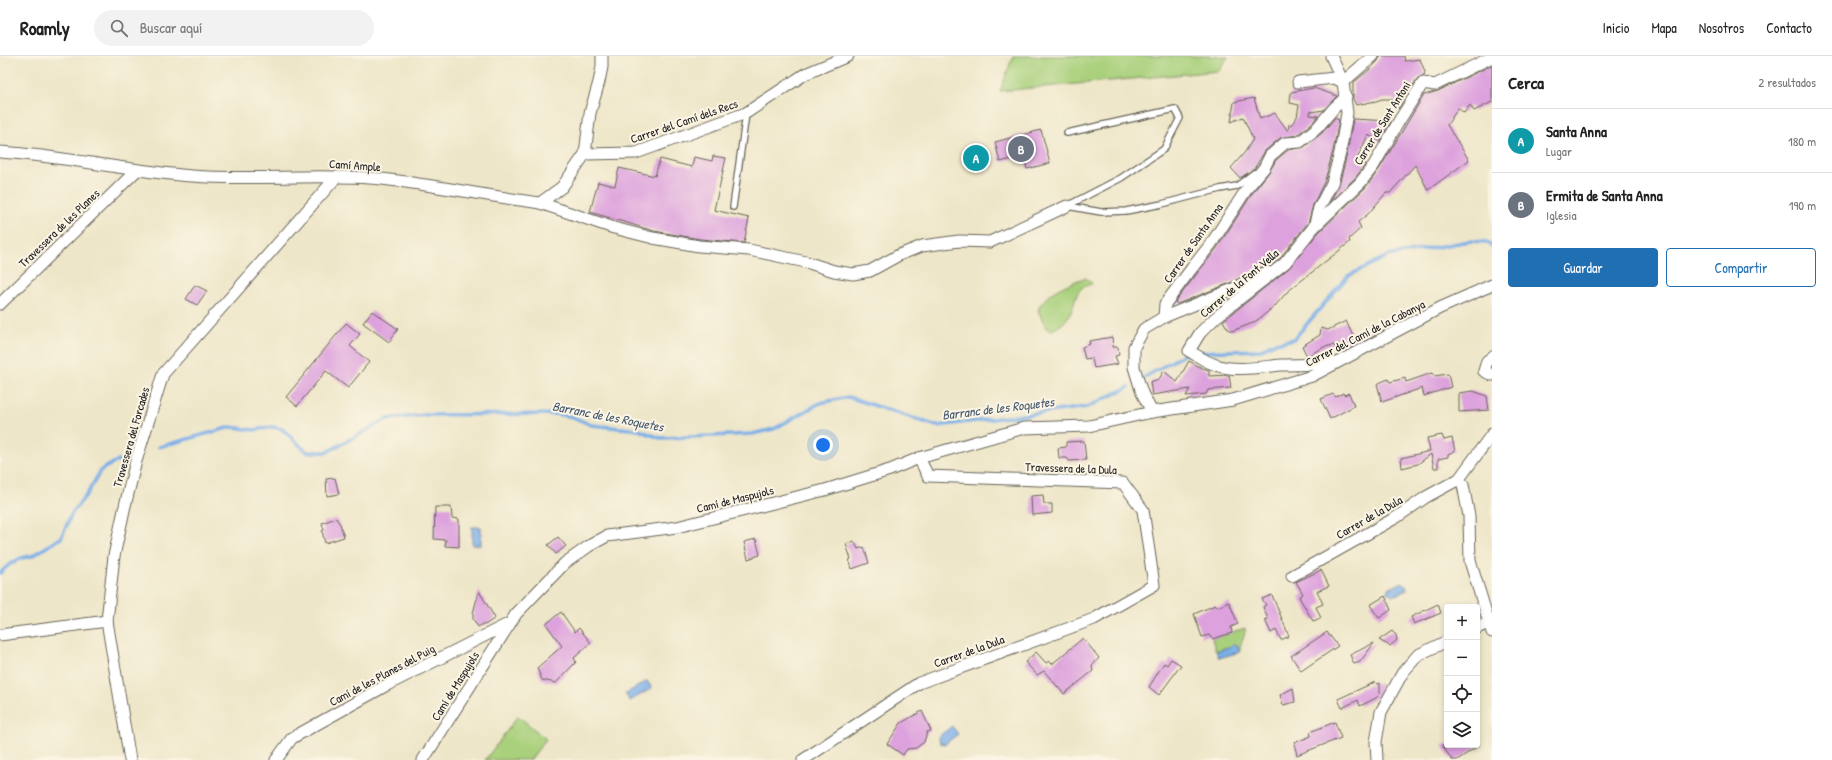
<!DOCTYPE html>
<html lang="es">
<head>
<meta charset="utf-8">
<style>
  body { margin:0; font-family:"Patrick Hand",sans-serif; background:#f2f2f2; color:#222 }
  .controls { position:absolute; right:12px; bottom:12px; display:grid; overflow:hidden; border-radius:4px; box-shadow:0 2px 6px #0003 }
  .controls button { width:36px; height:36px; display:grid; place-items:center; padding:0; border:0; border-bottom:1px solid #e0e0e0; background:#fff; color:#222; font:20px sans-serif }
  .you { position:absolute; left:823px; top:389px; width:14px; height:14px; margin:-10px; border:3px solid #fff; border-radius:50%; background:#1a73e8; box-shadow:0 0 0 6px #1a73e833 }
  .badge { display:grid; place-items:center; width:26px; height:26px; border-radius:50%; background:#1f6fb2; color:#fff; font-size:13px; font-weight:700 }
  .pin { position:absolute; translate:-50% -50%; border:2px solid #fff; box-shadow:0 1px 4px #0006 }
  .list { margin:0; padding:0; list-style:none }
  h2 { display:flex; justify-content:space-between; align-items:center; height:52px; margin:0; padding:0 16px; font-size:17px }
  h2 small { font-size:13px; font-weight:400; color:#767676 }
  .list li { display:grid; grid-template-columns:26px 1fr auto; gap:12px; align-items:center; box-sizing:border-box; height:64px; padding:0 16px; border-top:1px solid #e0e0e0 }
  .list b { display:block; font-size:15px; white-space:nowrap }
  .list p { margin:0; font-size:13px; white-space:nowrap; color:#767676 }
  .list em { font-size:13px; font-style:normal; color:#767676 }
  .actions { display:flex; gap:8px; padding:12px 16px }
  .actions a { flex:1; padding:9px 0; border:1px solid #1f6fb2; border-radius:4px; text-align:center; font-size:14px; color:#1f6fb2 }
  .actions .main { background:#1f6fb2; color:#fff }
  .icon { flex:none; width:22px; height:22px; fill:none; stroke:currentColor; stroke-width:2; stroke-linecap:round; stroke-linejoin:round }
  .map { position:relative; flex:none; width:1492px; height:704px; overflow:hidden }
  header { display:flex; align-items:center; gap:24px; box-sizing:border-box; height:56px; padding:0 20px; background:#fff; border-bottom:1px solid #e0e0e0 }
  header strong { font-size:19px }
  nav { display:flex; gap:22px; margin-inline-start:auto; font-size:14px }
  .search { width:280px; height:36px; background:#f2f2f2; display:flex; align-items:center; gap:10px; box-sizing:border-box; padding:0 14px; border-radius:22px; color:#767676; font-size:15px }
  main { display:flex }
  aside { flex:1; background:#fff }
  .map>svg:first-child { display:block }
  .green { fill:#a9d07b; stroke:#62764c }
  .water { fill:#7bafe8; stroke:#4c6682 }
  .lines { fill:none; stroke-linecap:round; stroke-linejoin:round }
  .stream { stroke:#7bafe8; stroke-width:3.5 }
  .building { fill:#dda1dd }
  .lane-casing { stroke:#666358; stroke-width:8 }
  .street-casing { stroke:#666358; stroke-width:13 }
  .lane { stroke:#fff; stroke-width:5.5 }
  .street { stroke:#fff; stroke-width:11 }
  .labels { text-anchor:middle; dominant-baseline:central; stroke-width:4; stroke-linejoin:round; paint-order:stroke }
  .street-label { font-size:12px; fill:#1c1c1c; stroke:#fcf5e5 }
  .water-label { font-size:13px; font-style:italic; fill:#42576e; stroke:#fcf5e5 }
</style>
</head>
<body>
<header>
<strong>Roamly</strong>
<div class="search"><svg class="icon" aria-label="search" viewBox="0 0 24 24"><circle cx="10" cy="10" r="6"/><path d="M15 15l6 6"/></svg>Buscar aquí</div>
<nav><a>Inicio</a><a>Mapa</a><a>Nosotros</a><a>Contacto</a></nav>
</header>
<main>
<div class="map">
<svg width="1492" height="704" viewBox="0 0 1492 704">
  <rect width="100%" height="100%" fill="#fcf5e5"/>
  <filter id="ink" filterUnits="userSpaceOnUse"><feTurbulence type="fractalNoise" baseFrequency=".025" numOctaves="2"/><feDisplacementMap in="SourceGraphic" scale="8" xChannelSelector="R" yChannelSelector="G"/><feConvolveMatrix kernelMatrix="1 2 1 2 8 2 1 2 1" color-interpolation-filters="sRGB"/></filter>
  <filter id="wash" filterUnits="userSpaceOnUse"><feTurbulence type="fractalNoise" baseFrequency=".012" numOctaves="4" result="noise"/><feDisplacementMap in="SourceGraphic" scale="16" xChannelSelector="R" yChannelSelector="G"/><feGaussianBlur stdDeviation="0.9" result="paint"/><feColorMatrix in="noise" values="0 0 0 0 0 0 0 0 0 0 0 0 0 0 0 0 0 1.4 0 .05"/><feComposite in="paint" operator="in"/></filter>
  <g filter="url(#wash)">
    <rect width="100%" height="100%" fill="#eee6c8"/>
    <!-- green -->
    <g class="green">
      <path d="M1013 0H1227L1228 1 1219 15 1000 35Z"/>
      <path d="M1084 222 1090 225 1092 228C1089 229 1085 230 1083 231 1069 241 1080 261 1052 274L1046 272 1038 254C1046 235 1066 229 1084 222Z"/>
      <path d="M1245 572C1246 581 1239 587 1240 596L1236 589 1216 595 1212 583Z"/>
      <path d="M518 660 546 683 530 704H485Z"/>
    </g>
    <!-- water -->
    <g class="water">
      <rect x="472" y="471" width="9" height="18"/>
      <path d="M1402 526 1406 529 1407 534 1393 540 1391 537H1387L1388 532 1390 531 1391 532Z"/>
      <path d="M1237 588 1240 596 1219 602 1216 595Z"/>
      <path d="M647 625 652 632 630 645 625 638Z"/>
      <path d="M952 670 958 678 945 688 940 687 938 681Z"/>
    </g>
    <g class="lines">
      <!-- stream -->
      <g class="stream">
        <path d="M1198 296 1261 294 1271 288 1294 283 1348 220 1388 200 1469 185 1485 186 1492 190"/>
        <path d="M1143 322 1185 298"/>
        <path d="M159 391 231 371 254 374 273 371 282 373 307 396H327L387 363 425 359 555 358 573 361 591 369 639 374 660 382 690 381 752 378 774 373 820 347 848 341 937 370 1087 351 1129 331"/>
        <path d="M0 517 10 508 21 502 32 500 61 482 72 457 87 438 101 414 115 406 124 403"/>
      </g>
    </g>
    <g id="blocks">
      <!-- building -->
      <g class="building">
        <path d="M1380 0H1404L1405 5 1420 3 1425 16 1424 20 1417 23 1398 53 1397 47 1392 43H1382L1376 45 1356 49 1353 43V27L1369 14 1378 5Z"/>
        <path d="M1492 9V46L1474 55 1470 49 1464 57 1458 52 1447 69 1469 104 1428 134 1415 109 1390 137H1386L1368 158 1358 166 1361 172 1349 183 1350 186 1287 236 1275 250 1260 262 1253 267 1232 275 1228 273 1223 265 1289 212 1318 177 1366 131 1380 112 1424 39 1438 35Z"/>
        <path d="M1314 32 1337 40 1324 54 1310 56V59L1318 60 1312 67 1297 79 1280 82 1265 95 1254 113 1240 122 1231 112 1245 96 1253 83 1243 61 1231 66 1234 46 1254 42 1260 63 1275 57 1288 75 1289 68 1291 69 1297 61 1299 49 1290 47 1291 36Z"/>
        <path d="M1335 62 1339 64 1333 95 1325 124 1313 149 1308 167 1280 202 1270 210H1264L1230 227 1177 248 1175 246 1217 192 1254 135 1269 116 1276 104 1288 94 1304 91 1322 77Z"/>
        <path d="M1353 63 1391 65 1380 85 1368 79 1357 103 1366 108 1355 122 1330 146 1339 129 1347 98Z"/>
        <path d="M1041 74 1050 107 1027 113 1024 100 1000 106 995 86Z"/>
        <path d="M713 100 726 102 714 154 749 162 744 187 700 183 654 175 590 156 598 126 615 130 619 112 655 120 660 103 692 111 694 101 712 105Z"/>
        <path d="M195 229 207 235 197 249 186 243Z"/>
        <path d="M372 255 398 273 389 286 363 267Z"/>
        <path d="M1346 265 1353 280 1371 281 1337 295 1334 289 1324 291 1307 300 1302 290 1320 279 1321 272 1328 274Z"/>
        <path d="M346 267 360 278 350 290 369 306 348 332 326 315 297 350 286 341Z"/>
        <path d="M1112 281 1113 291H1118L1119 299 1115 300 1118 308 1094 312 1092 302 1085 303 1082 291 1090 288 1089 285Z"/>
        <path d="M1189 305 1202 312 1209 314V320L1229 319 1231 332 1208 334 1206 338 1186 340 1190 333 1152 339 1150 326 1159 323 1164 315 1177 326Z"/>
        <path d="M1432 317 1434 320 1448 318 1451 331 1424 340 1422 332 1382 346 1377 328 1388 323 1390 326 1405 322 1406 326Z"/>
        <path d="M1473 335 1487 340 1489 354 1459 356V337Z"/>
        <path d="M1343 337 1344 339 1349 337 1354 350 1330 363 1321 343 1333 338 1336 341Z"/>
        <path d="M1442 379 1444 384 1452 382 1455 395 1448 398V401L1438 403V412H1434L1431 398 1418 408 1402 412 1401 402 1430 395 1427 382Z"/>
        <path d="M1084 385 1086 404 1069 405 1067 402H1059L1058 392 1066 391V386Z"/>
        <path d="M335 422 339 438 327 440 326 423Z"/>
        <path d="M1043 439 1044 448H1052V457L1032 459 1031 440Z"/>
        <path d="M435 451H451L452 462 459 463V491L445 490 446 484 434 483Z"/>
        <path d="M336 462 340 468 344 481 325 487 322 475 324 474 322 467Z"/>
        <path d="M558 481 566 490 556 498 548 489Z"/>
        <path d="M756 483 760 499 748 503 744 486Z"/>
        <path d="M854 485 858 493 864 491 869 507 852 513 849 504 851 503 846 488Z"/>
        <path d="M1321 514 1329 530 1317 535 1323 548 1316 551 1321 562 1313 565 1299 541 1303 538 1296 526Z"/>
        <path d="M479 535 495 562 485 569 483 568 478 571 473 563V557Z"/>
        <path d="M1272 539 1289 580 1281 584 1276 574 1271 577 1265 564 1268 563 1263 551 1266 549 1262 543Z"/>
        <path d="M1385 540 1391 554 1379 562 1370 549Z"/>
        <path d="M1229 546 1238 568 1231 571 1232 577 1212 583 1209 579 1202 581 1194 558 1215 549 1218 551Z"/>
        <path d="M1438 548 1441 557 1414 568 1411 561Z"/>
        <path d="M561 556 575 576 579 572 591 587 574 602 576 606 556 627 542 624 537 612 562 590 546 568Z"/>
        <path d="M1392 575 1396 579 1397 584 1390 590 1379 584Z"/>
        <path d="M1327 576 1338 590 1301 615 1291 600Z"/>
        <path d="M1083 582 1099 602 1092 610 1093 615 1064 638 1044 615 1037 619 1025 606 1036 596 1046 607 1049 605 1052 608Z"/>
        <path d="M1374 587 1360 606 1354 608 1350 599Z"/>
        <path d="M1171 603 1181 609 1159 639 1149 631 1164 607 1167 609Z"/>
        <path d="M1375 626 1377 628 1380 627V638L1376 642 1360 650 1358 644 1342 652 1338 643Z"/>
        <path d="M1293 632 1295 646 1283 649 1280 639Z"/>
        <path d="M922 655 931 675 927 676 924 686 916 692 907 693 903 699 887 688 901 667Z"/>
        <path d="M1335 666 1341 682 1297 699 1294 687 1311 680 1310 676Z"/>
        <path d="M1442 689H1480L1457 704H1452Z"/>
      </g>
    </g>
  </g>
  <g filter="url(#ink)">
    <use href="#blocks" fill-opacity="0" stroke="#666358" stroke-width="1"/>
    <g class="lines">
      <defs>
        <g id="lane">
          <path d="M1067 150 1121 122 1164 93 1180 62 1175 53 1067 77"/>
          <path d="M1067 150 1101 156 1126 155 1162 148 1220 133 1237 130 1254 117"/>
          <path d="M733 151 746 58"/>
        </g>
        <g id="street">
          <path d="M1298 26 1334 22 1343 26"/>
          <path d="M1343 26 1373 0"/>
          <path d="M0 96C64 100 127 115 192 120 255 125 318 117 382 123 434 129 487 140 540 147L562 131 585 98 590 57 599 26 602 11V0"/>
          <path d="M585 98 636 97 746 57 805 18 848 0"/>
          <path d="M540 147 614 172 653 182 699 190 749 194 806 206 834 215 853 218 870 215 899 199 922 190 959 185 990 186 1067 150"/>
          <path d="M1314 171 1319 152 1332 127 1340 97 1347 57 1343 26 1331 0"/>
          <path d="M0 248 136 115"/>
          <path d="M1164 261 1165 248 1192 212 1211 188 1248 131 1264 112 1270 100 1285 87 1300 86 1317 72 1334 52 1346 41"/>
          <path d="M1492 301 1487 305 1484 315 1492 319"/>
          <path d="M1330 306C1311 310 1299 308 1281 309 1260 311 1236 316 1216 309 1206 306 1198 300 1189 295L1200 277 1215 262 1285 207 1313 172 1360 127 1374 109 1399 65 1423 27 1435 29 1492 1"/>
          <path d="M1152 356 1142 337 1134 311V291L1144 273 1164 261 1233 233 1267 216"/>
          <path d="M1492 378 1459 423 1463 429 1469 460 1470 505 1492 576"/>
          <path d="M1292 520 1397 461 1426 441 1459 423"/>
          <path d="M1477 572 1488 567"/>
          <path d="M0 579 107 565"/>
          <path d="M130 704 107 565 114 500 124 454 136 405 163 318 333 125"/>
          <path d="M276 704 292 682 385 630 508 568"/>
          <path d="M423 704 516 558 565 507 589 490 607 480 677 471 825 434 890 414 919 402 1024 372 1089 370 1152 356 1233 344 1312 320 1440 252 1492 229"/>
          <path d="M803 704 919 627 1094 563 1154 529 1143 454 1123 427 928 420 919 402"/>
          <path d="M1377 704 1376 686 1381 656 1403 616 1418 599 1447 585"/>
        </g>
      </defs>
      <!-- lane casing -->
      <use href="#lane" class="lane-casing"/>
      <!-- street casing -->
      <use href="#street" class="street-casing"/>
      <!-- lane -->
      <use href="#lane" class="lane"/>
      <!-- street -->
      <use href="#street" class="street"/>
    </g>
  </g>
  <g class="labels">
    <!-- street labels -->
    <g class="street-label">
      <text transform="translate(684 65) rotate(-19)">Carrer del Camí dels Recs</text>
      <text transform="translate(1382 67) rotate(-58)">Carrer de Sant Antoni</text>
      <text transform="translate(355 109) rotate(4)">Camí Ample</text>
      <text transform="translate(59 172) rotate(-44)">Travessera de les Planes</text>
      <text transform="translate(1193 187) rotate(-55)">Carrer de Santa Anna</text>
      <text transform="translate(1239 227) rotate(-40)">Carrer de la Font Vella</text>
      <text transform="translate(1365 277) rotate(-27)">Carrer del Camí de la Cabanya</text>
      <text transform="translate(131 381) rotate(-74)">Travessera del Forcades</text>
      <text transform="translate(1071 412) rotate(2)">Travessera de la Dula</text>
      <text transform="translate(735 443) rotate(-14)">Camí de Maspujols</text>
      <text transform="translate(1369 461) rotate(-30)">Carrer de la Dula</text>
      <text transform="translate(969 595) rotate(-20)">Carrer de la Dula</text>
      <text transform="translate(382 619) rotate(-28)">Camí de les Planes del Puig</text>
      <text transform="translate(455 630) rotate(-58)">Camí de Maspujols</text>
    </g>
    <!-- water labels -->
    <g class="water-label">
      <text transform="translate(998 352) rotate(-7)">Barranc de les Roquetes</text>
      <text transform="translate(608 360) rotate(11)">Barranc de les Roquetes</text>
    </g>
  </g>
</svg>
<div class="controls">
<button>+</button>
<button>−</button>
<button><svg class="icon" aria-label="locate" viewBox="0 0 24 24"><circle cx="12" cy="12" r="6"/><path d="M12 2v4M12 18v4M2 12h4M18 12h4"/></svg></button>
<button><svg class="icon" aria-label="layers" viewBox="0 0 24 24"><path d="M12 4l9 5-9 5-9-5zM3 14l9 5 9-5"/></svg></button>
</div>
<div class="you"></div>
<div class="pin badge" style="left:976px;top:102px;background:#0f9aa8">A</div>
<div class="pin badge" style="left:1021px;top:93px;background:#6b7280">B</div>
</div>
<aside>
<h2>Cerca<small>2 resultados</small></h2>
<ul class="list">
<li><span class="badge" style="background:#0f9aa8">A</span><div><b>Santa Anna</b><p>Lugar</p></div><em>180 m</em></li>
<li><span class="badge" style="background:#6b7280">B</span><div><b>Ermita de Santa Anna</b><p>Iglesia</p></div><em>190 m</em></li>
</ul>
<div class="actions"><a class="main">Guardar</a><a>Compartir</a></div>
</aside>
</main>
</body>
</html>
